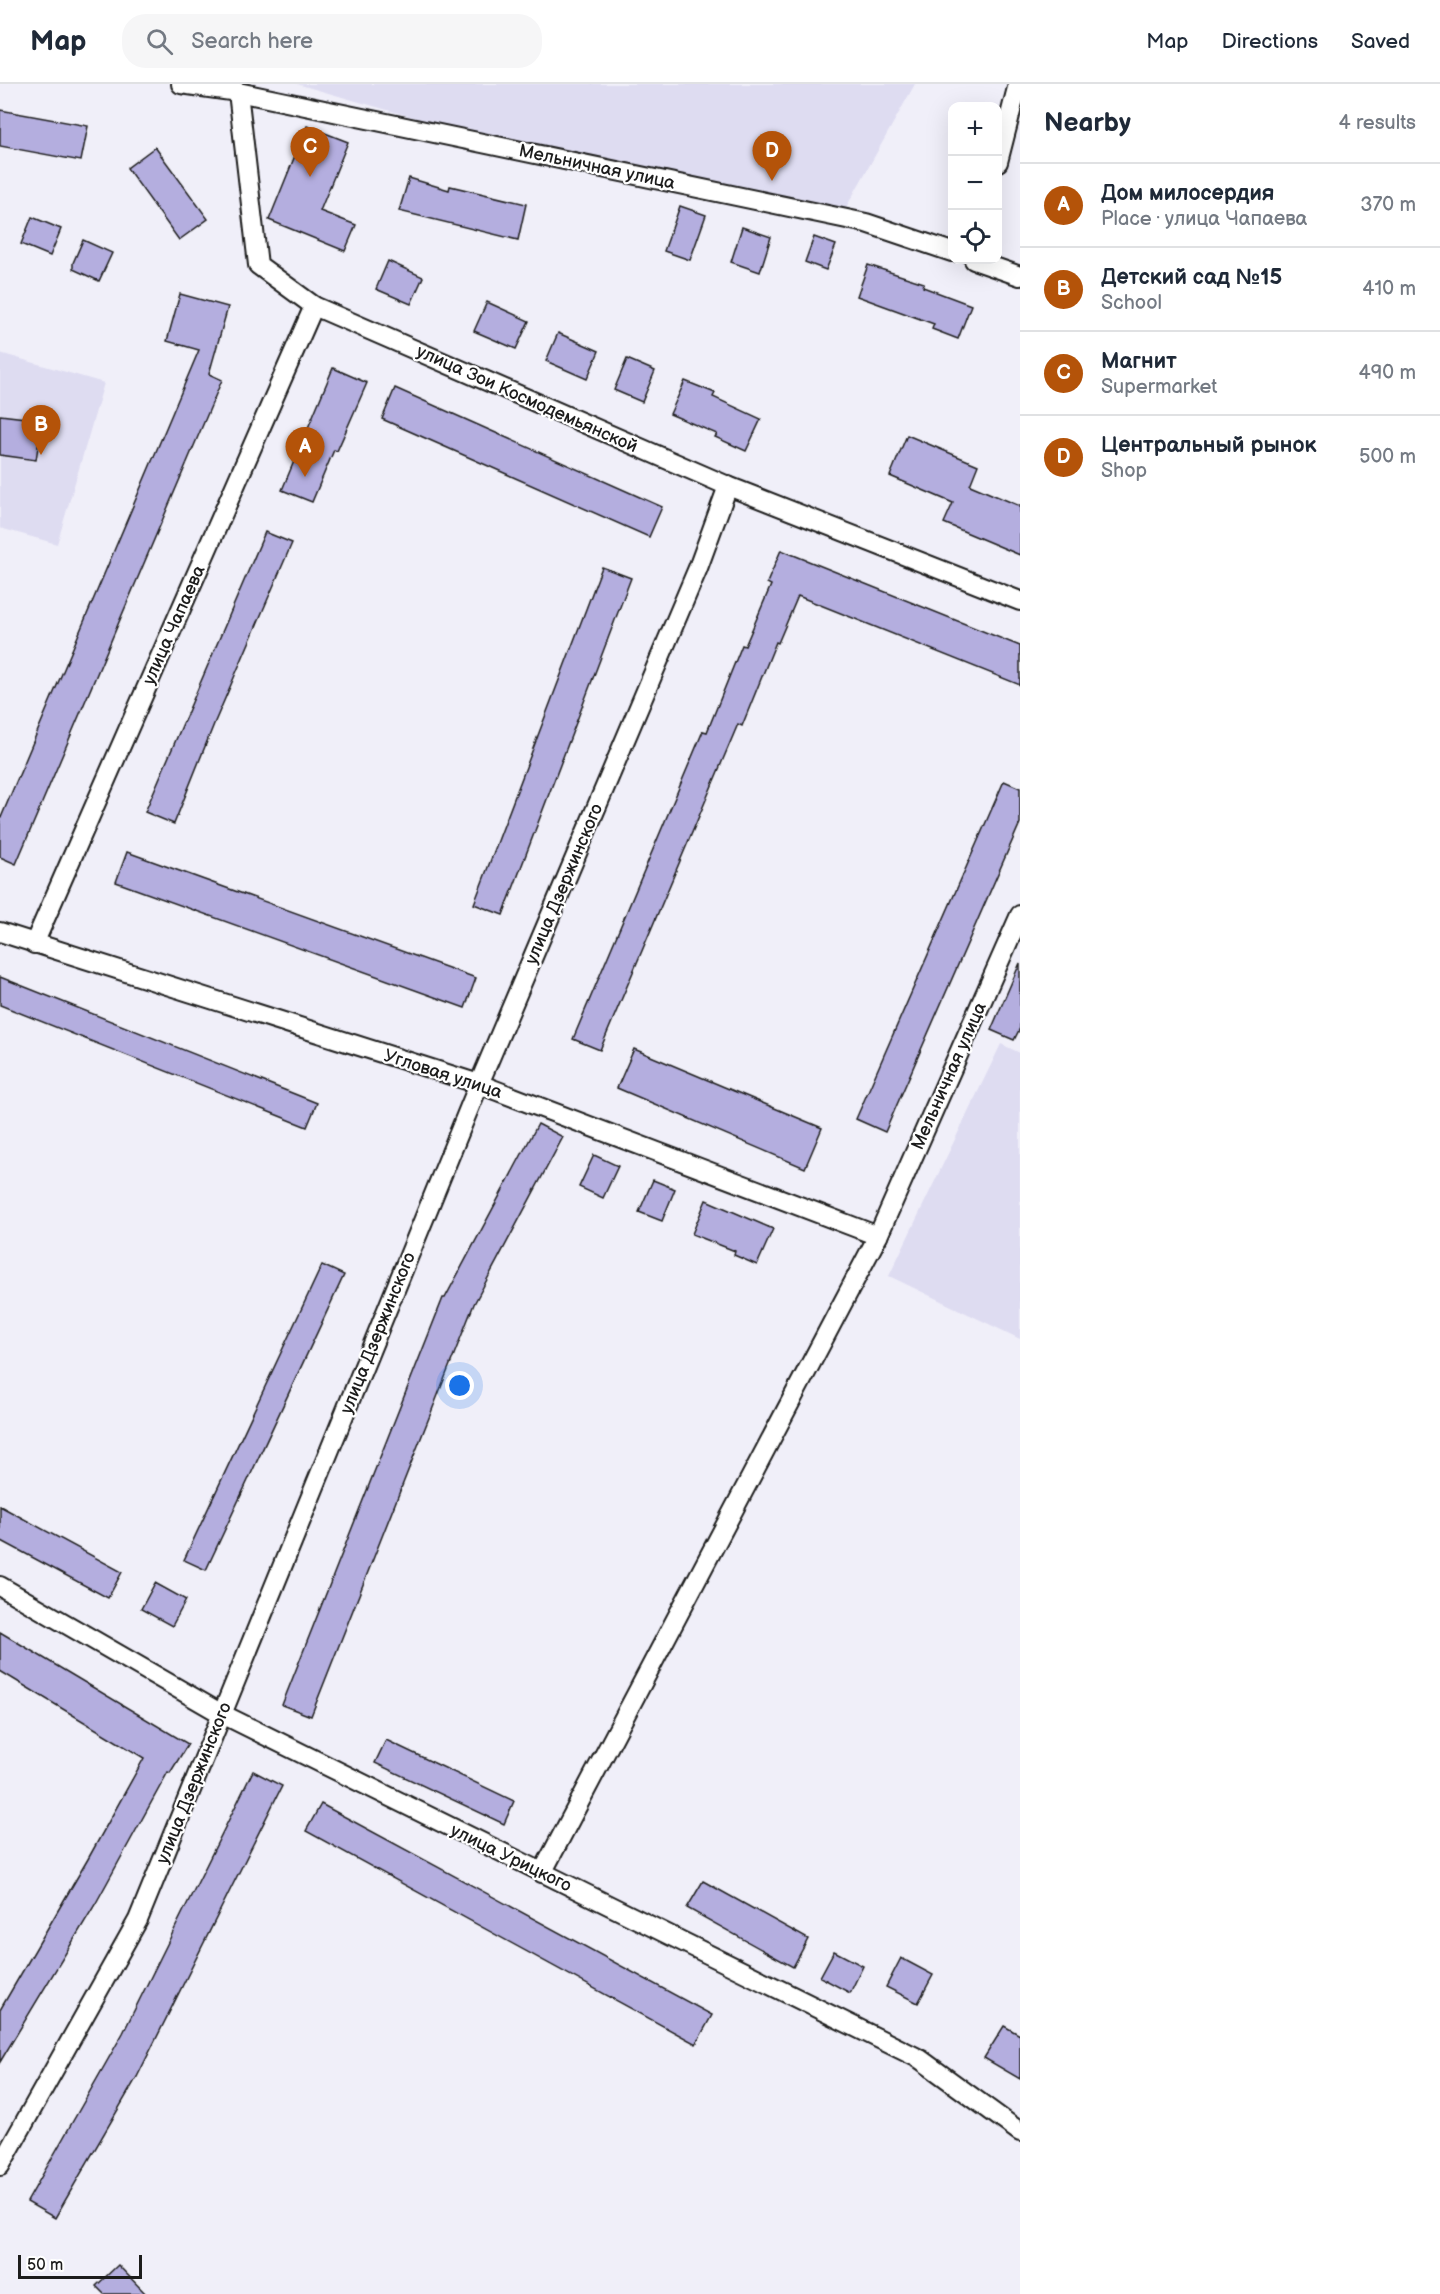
<!DOCTYPE html>
<html lang="en">
<head>
<meta charset="utf-8">
<style>
  body { margin:0; font-family:"Balsamiq Sans",sans-serif; background:#f6f6f7; color:#1f2937 }
  .controls { position:absolute; right:18px; top:18px; display:grid; overflow:hidden; border-radius:12px; box-shadow:0 6px 24px #0002 }
  .controls button { width:54px; height:54px; display:grid; place-items:center; padding:0; border:0; border-bottom:2px solid #e0e1e3; background:#fff; color:#1f2937; font:30px sans-serif }
  .scale { position:absolute; left:18px; bottom:15px; width:124px; box-sizing:border-box; padding-left:6px; border:3px solid #1c1c1c; border-top:0; font-size:16px; line-height:21px; white-space:nowrap; color:#1c1c1c; -webkit-text-stroke:4px #fff; paint-order:stroke }
  .you { position:absolute; left:460px; top:1302px; width:21px; height:21px; margin:-15px; border:4px solid #fff; border-radius:50%; background:#1a73e8; box-shadow:0 0 0 9px #1a73e833 }
  .badge { display:grid; place-items:center; width:39px; height:39px; border-radius:50%; background:#b45309; color:#fff; font-size:20px; font-weight:700 }
  .pin { position:absolute; translate:-50% -50px; filter:drop-shadow(0 2px 3px #0008) }
  .pin::after { content:''; position:absolute; top:32px; width:21px; height:18px; background:inherit; clip-path:polygon(0 0,100% 0,50% 100%) }
  .list { margin:0; padding:0; list-style:none }
  h2 { display:flex; justify-content:space-between; align-items:center; height:78px; margin:0; padding:0 24px; font-size:26px }
  h2 small { font-size:20px; font-weight:400; color:#747a83 }
  .list li { display:grid; grid-template-columns:39px 1fr auto; gap:18px; align-items:center; box-sizing:border-box; height:84px; padding:0 24px; border-top:2px solid #e0e1e3 }
  .list b { display:block; font-size:22px; white-space:nowrap }
  .list p { margin:0; font-size:20px; white-space:nowrap; color:#747a83 }
  .list em { font-size:20px; font-style:normal; color:#747a83 }
  .icon { flex:none; width:33px; height:33px; fill:none; stroke:currentColor; stroke-width:2; stroke-linecap:round; stroke-linejoin:round }
  .map { position:relative; flex:none; width:1020px; height:2210px; overflow:hidden }
  header { display:flex; align-items:center; gap:36px; box-sizing:border-box; height:84px; padding:0 30px; background:#fff; border-bottom:2px solid #e0e1e3 }
  header strong { font-size:28px }
  nav { display:flex; gap:33px; margin-inline-start:auto; font-size:21px }
  .search { width:420px; height:54px; background:#f6f6f7; display:flex; align-items:center; gap:15px; box-sizing:border-box; padding:0 21px; border-radius:24px; color:#747a83; font-size:22px }
  main { display:flex }
  aside { flex:1; background:#fff }
  .map>svg:first-child { display:block }
  .built { fill:#dedcf1 }
  .building { fill:#b4aedf; stroke:#1c1c1c; stroke-width:1.5 }
  .lines { fill:none; stroke-linecap:round; stroke-linejoin:round }
  .minor-casing { stroke:#1c1c1c; stroke-width:22 }
  .minor { stroke:#fff; stroke-width:18 }
  .labels { text-anchor:middle; dominant-baseline:central; stroke-width:4.5; stroke-linejoin:round; paint-order:stroke }
  .street-label { font-size:18px; fill:#1c1c1c; stroke:#fff }
</style>
</head>
<body>
<header>
<strong>Map</strong>
<div class="search"><svg class="icon" aria-label="search" viewBox="0 0 24 24"><circle cx="10" cy="10" r="6"/><path d="M15 15l6 6"/></svg>Search here</div>
<nav><a>Map</a><a>Directions</a><a>Saved</a></nav>
</header>
<main>
<div class="map">
<svg width="1020" height="2210" viewBox="0 0 1020 2210">
  <rect width="100%" height="100%" fill="#f0eff9"/>
  <filter id="ink" filterUnits="userSpaceOnUse"><feTurbulence type="fractalNoise" baseFrequency=".0167" numOctaves="2"/><feDisplacementMap in="SourceGraphic" scale="12" xChannelSelector="R" yChannelSelector="G"/><feConvolveMatrix kernelMatrix="1 2 1 2 8 2 1 2 1" color-interpolation-filters="sRGB"/></filter>
  <g filter="url(#ink)">
    <!-- built -->
    <g class="built">
      <path d="M297 0H915L843 129 523 65Z"/>
      <path d="M0 269 104 299 57 460 0 444Z"/>
      <path d="M1001 960 1020 969V1255L889 1192Z"/>
    </g>
    <!-- building -->
    <g class="building">
      <path d="M0 26 88 42 81 77 0 62Z"/>
      <path d="M307 42 348 58 320 127 356 141 345 167 269 136Z"/>
      <path d="M155 63 208 135 179 156 127 84Z"/>
      <path d="M409 94 449 106 450 102 526 120 518 156 399 127Z"/>
      <path d="M680 122 706 131 690 176 664 167Z"/>
      <path d="M32 133 61 145 50 172 21 160Z"/>
      <path d="M742 143 771 153 760 188 731 178Z"/>
      <path d="M814 153 836 161 826 186 805 178Z"/>
      <path d="M83 156 112 169 99 197 73 185V179Z"/>
      <path d="M388 177 423 193 411 220 376 205Z"/>
      <path d="M868 181 924 199 923 203 971 221 958 255 932 245 934 240 857 212Z"/>
      <path d="M180 210 228 223 209 290 222 296 16 780 0 773V736L199 266 167 257Z"/>
      <path d="M487 218 529 237 516 265 474 247Z"/>
      <path d="M558 249 599 267 587 295 546 277Z"/>
      <path d="M627 275 655 287 642 318 614 306Z"/>
      <path d="M333 284 367 299 337 367 334 366 312 418 282 406Z"/>
      <path d="M685 297 715 309 713 313 761 335 746 367 715 353 717 350 670 330Z"/>
      <path d="M395 304 662 423 649 453 382 335Z"/>
      <path d="M0 331 42 336 36 376 0 371Z"/>
      <path d="M907 351 978 381 970 401 1020 422V471L944 439 953 419 890 392Z"/>
      <path d="M265 448 292 459 214 640 174 740 145 728Z"/>
      <path d="M781 466 1020 562V601L798 512 778 559 776 558 742 642 738 640 600 966 573 955 703 647 707 648 742 561 745 562 771 501 767 499Z"/>
      <path d="M602 483 631 494 503 831 474 820Z"/>
      <path d="M1004 697 1020 704V739L885 1048 856 1035Z"/>
      <path d="M127 768 476 894 465 924 116 798Z"/>
      <path d="M1020 879V944L1014 956 991 946Z"/>
      <path d="M0 893 317 1019 307 1043 0 921Z"/>
      <path d="M634 965 822 1044 805 1084 617 1004Z"/>
      <path d="M538 1040 563 1053 474 1220 311 1632 282 1621 443 1214H445Z"/>
      <path d="M594 1071 618 1082 603 1114 579 1103Z"/>
      <path d="M653 1096 675 1105 662 1137 639 1128Z"/>
      <path d="M706 1116 773 1145 757 1181 734 1171 735 1167 692 1150Z"/>
      <path d="M322 1181 344 1191 206 1486 184 1476Z"/>
      <path d="M0 1422 122 1488 108 1514 0 1456Z"/>
      <path d="M155 1499 186 1516 172 1542 141 1525Z"/>
      <path d="M0 1548 188 1660 170 1689 168 1688 96 1819 0 1978V1926L88 1775 144 1674 0 1587Z"/>
      <path d="M386 1656 514 1717 504 1740 375 1679Z"/>
      <path d="M253 1687 282 1702 137 1993 55 2134 27 2118 123 1949Z"/>
      <path d="M321 1720 712 1931 696 1960 306 1747Z"/>
      <path d="M703 1797 808 1855 793 1883 687 1824Z"/>
      <path d="M834 1867 863 1882 850 1909 820 1893Z"/>
      <path d="M901 1874 933 1891 918 1919 886 1903Z"/>
      <path d="M1004 1942 1020 1951V1995L984 1974Z"/>
      <path d="M118 2181 146 2210H104L96 2202Z"/>
    </g>
    <g class="lines">
      <defs>
        <g id="minor">
          <path d="M181 0 238 8 866 139 952 168"/>
          <path d="M238 8 258 181 314 222 728 402 1020 517"/>
          <path d="M998 78 1018 0"/>
          <path d="M974 176 1020 192"/>
          <path d="M0 848 479 1000 878 1152"/>
          <path d="M34 860 314 222"/>
          <path d="M0 1502 222 1630 920 1975 1020 2048"/>
          <path d="M542 1789 878 1152 1020 831"/>
          <path d="M0 2082 138 1836 479 1000 698 484 728 402"/>
        </g>
      </defs>
      <!-- minor casing -->
      <use href="#minor" class="minor-casing"/>
      <!-- minor -->
      <use href="#minor" class="minor"/>
    </g>
  </g>
  <g class="labels">
    <!-- street labels -->
    <g class="street-label">
      <text transform="translate(597 83) rotate(12)">Мельничная улица</text>
      <text transform="translate(527 315) rotate(24)">улица Зои Космодемьянской</text>
      <text transform="translate(174 541) rotate(-66)">улица Чапаева</text>
      <text transform="translate(564 800) rotate(-67)">улица Дзержинского</text>
      <text transform="translate(443 990) rotate(18)">Угловая улица</text>
      <text transform="translate(949 992) rotate(-66)">Мельничная улица</text>
      <text transform="translate(378 1249) rotate(-68)">улица Дзержинского</text>
      <text transform="translate(194 1699) rotate(-68)">улица Дзержинского</text>
      <text transform="translate(511 1774) rotate(26)">улица Урицкого</text>
    </g>
  </g>
</svg>
<div class="controls">
<button>+</button>
<button>−</button>
<button><svg class="icon" aria-label="locate" viewBox="0 0 24 24"><circle cx="12" cy="12" r="6"/><path d="M12 2v4M12 18v4M2 12h4M18 12h4"/></svg></button>
</div>
<div class="scale">50 m</div>
<div class="you"></div>
<div class="pin badge" style="left:305px;top:393px">A</div>
<div class="pin badge" style="left:41px;top:371px">B</div>
<div class="pin badge" style="left:310px;top:93px">C</div>
<div class="pin badge" style="left:772px;top:97px">D</div>
</div>
<aside>
<h2>Nearby<small>4 results</small></h2>
<ul class="list">
<li><span class="badge">A</span><div><b>Дом милосердия</b><p>Place · улица Чапаева</p></div><em>370 m</em></li>
<li><span class="badge">B</span><div><b>Детский сад №15</b><p>School</p></div><em>410 m</em></li>
<li><span class="badge">C</span><div><b>Магнит</b><p>Supermarket</p></div><em>490 m</em></li>
<li><span class="badge">D</span><div><b>Центральный рынок</b><p>Shop</p></div><em>500 m</em></li>
</ul>
</aside>
</main>
</body>
</html>
